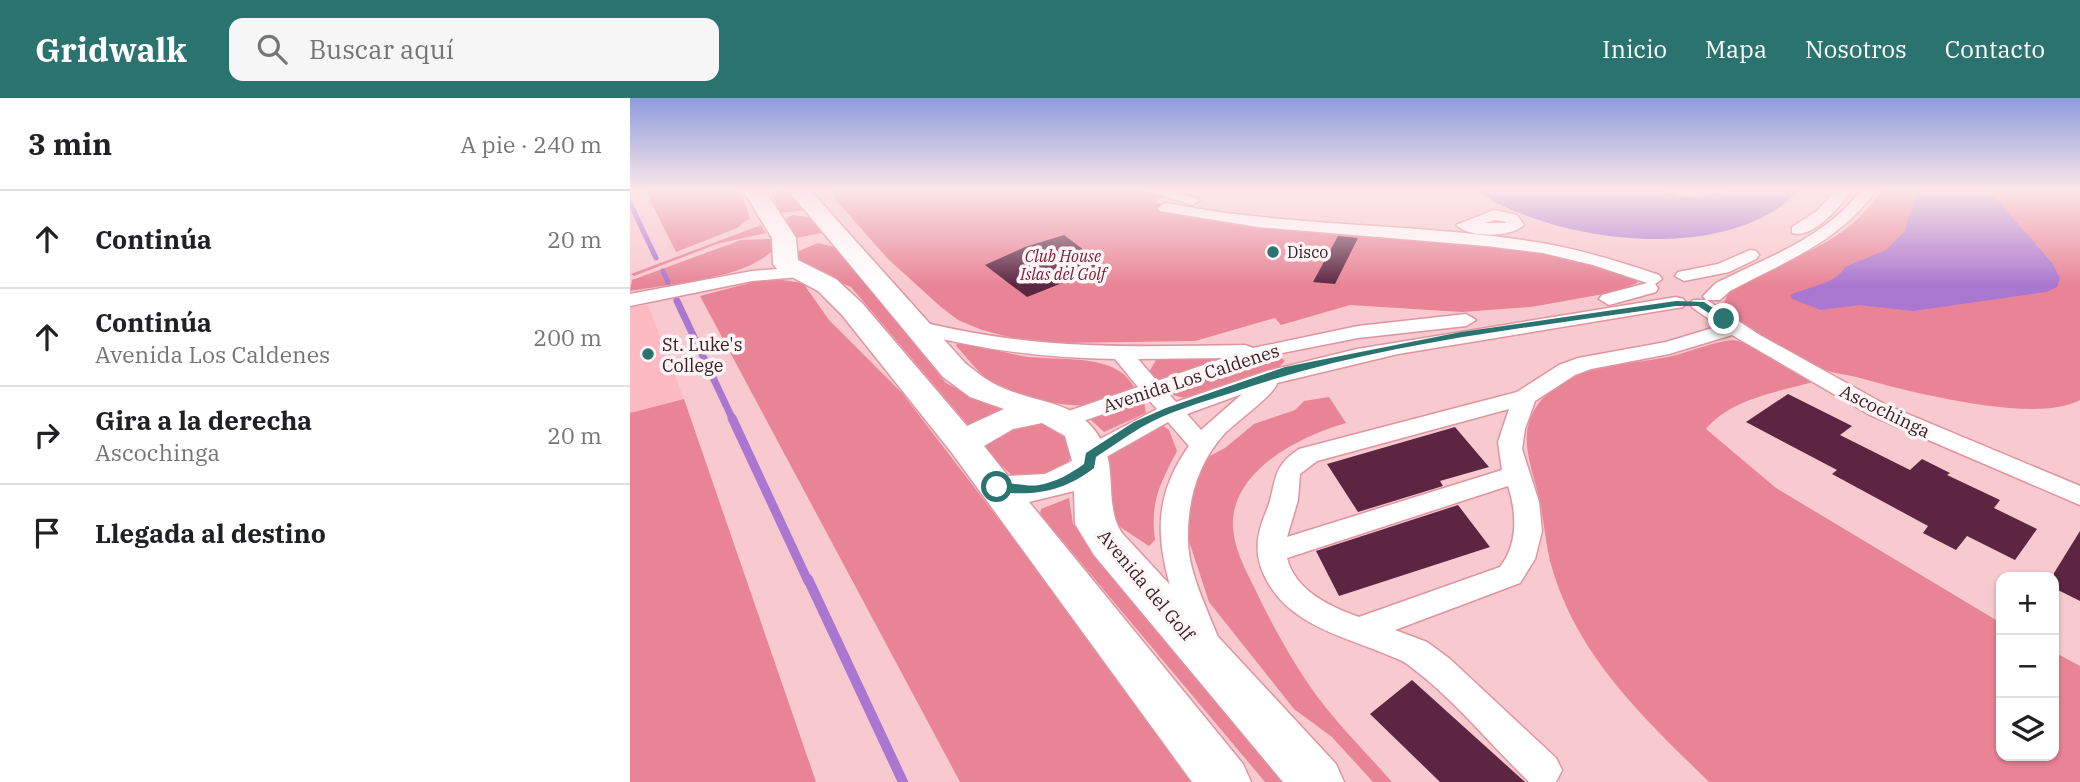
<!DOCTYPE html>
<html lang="es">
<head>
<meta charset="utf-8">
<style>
  body { margin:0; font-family:"IBM Plex Serif",serif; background:#f6f6f6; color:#202124 }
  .controls { position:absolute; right:21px; bottom:21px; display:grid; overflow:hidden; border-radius:14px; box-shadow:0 2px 5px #0004 }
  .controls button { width:63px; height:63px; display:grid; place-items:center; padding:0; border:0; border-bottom:2px solid #e0e0e0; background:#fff; color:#202124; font:35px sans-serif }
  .stop { position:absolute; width:21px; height:21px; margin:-16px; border:5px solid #2a736f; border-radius:50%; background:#fff }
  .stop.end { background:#2a736f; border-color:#fff; box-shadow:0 2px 7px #0008 }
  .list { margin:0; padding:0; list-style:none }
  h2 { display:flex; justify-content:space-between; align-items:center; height:91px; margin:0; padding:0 28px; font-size:30px }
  h2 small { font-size:23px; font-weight:400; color:#757577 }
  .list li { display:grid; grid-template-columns:46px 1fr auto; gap:21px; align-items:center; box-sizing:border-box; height:98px; padding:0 28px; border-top:2px solid #e0e0e0 }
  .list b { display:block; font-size:26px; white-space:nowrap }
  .list p { margin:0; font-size:23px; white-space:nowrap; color:#757577 }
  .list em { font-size:23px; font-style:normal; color:#757577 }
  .icon { flex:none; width:38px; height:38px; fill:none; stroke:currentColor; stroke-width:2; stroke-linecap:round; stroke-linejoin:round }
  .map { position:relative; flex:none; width:1450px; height:684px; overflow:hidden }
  header { display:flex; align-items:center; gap:42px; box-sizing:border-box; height:98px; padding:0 35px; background:#2a736f; color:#fff }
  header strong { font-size:33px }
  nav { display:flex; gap:38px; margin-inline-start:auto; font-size:24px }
  .search { width:490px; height:63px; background:#f6f6f6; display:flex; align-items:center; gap:18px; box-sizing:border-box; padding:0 24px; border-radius:14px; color:#757577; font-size:26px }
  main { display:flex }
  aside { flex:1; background:#fff }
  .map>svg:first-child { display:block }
  .built { fill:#febac3 }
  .green { fill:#e88496 }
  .water { fill:#aa77d0 }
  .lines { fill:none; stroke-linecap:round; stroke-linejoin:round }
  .stream-far3 { stroke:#aa77d0; stroke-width:5 }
  .stream-far2 { stroke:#aa77d0; stroke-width:7 }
  .stream-far1 { stroke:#aa77d0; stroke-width:9 }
  .stream { stroke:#aa77d0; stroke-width:10 }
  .building { fill:#5c2542 }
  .street-casing { stroke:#de95a0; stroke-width:3 }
  .secondary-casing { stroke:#de95a0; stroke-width:3 }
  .street { fill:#fff; fill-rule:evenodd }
  .secondary { fill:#fff; fill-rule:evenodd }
  .route { fill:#2a736f }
  .poi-dot { fill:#2a736f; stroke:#fdf5f6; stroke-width:2.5 }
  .labels { text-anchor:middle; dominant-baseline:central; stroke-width:7; stroke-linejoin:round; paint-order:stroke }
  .far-poi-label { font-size:16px; fill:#3c2024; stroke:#fdf5f6; text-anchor:start }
  .far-park-label { font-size:16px; font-style:italic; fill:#7c1734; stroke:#fdf5f6 }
  .poi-label { font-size:18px; fill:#3c2024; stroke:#fdf5f6; text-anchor:start }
  .street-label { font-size:18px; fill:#3c2024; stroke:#fdf5f6 }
</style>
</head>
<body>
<header>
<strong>Gridwalk</strong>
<div class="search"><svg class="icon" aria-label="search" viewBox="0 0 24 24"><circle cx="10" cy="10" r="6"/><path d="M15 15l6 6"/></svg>Buscar aquí</div>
<nav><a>Inicio</a><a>Mapa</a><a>Nosotros</a><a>Contacto</a></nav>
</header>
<main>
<aside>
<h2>3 min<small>A pie · 240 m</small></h2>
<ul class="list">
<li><svg class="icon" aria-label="ahead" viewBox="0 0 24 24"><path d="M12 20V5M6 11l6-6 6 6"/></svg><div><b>Continúa</b></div><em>20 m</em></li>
<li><svg class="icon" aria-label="ahead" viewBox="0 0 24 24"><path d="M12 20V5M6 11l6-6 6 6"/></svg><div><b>Continúa</b><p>Avenida Los Caldenes</p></div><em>200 m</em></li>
<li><svg class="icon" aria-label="right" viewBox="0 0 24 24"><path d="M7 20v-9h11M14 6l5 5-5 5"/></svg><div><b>Gira a la derecha</b><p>Ascochinga</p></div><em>20 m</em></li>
<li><svg class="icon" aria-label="arrive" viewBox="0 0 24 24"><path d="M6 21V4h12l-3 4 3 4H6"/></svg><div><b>Llegada al destino</b></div></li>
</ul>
</aside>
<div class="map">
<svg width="1450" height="684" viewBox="0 0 1450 684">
  <rect width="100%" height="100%" fill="#f8c9cf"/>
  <!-- built -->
  <path class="built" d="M18 207 54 301 0 315V210Z"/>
  <!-- green -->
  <g class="green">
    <path d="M15 92H110L120 120 107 130 46 154Z"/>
    <path d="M140 92H158L177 112 150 115Z"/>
    <path d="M197 92H515L535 98 525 104 562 115 917 153 1007 181V185L985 194 901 209 832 214 720 207 651 227 645 220 565 243 431 245 391 242 352 232 328 222 311 209 258 161Z"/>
    <path d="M1250 92H1450V302C1405 327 1276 293 1226 279 1214 276 1200 275 1190 270 1164 258 1106 229 1094 205L1099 193C1149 162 1220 148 1250 92Z"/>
    <path d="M163 117 178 119 197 134 166 140 152 123Z"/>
    <path d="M131 127 136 135 87 146 4 178 1 176Z"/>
    <path d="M141 141 145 150C118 181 40 186 0 193L2 182 111 142Z"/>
    <path d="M188 145 205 149 316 285 350 303 373 309V313L338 327 221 189 169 168 164 155Z"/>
    <path d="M139 180 173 185 199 222 272 295 570 684H330L70 198Z"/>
    <path d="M1103 242 1122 246 1183 284C1147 294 1101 301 1076 331L1146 390 1371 525V658H1424V554L1450 568V684H1079C1013 619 945 557 920 463 915 442 914 421 909 400 901 365 884 332 913 300 946 264 1002 268 1046 257 1065 252 1083 244 1103 242Z"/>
    <path d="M327 246C343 245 375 255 392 258 426 264 485 253 504 289 478 323 397 303 365 286 350 278 338 260 326 248Z"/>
    <path d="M647 257 655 263 648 270 554 300 543 297 545 290Z"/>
    <path d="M582 259 584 262 580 265 525 282 518 276 526 262 533 260Z"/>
    <path d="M699 299 716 325C671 338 600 372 603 429 604 450 615 471 624 489 640 523 658 556 679 587 702 621 734 652 762 684H743L702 639 664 611 579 504 557 437V412L576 360 595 350 624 326 665 312 674 303Z"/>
    <path d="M54 301 186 684H0V315Z"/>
    <path d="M511 303 514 304 516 315 474 334 460 321Z"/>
    <path d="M407 322C425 329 435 336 443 354 434 381 408 378 384 379L354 352V342L363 333Z"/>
    <path d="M531 326 539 332 547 353C530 386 520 403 525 442L519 448 484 425 473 366 491 343Z"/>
    <path d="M439 400 443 426 453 439 662 684H635L410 416 411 411Z"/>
  </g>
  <!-- water -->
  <g class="water">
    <path d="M845 92H1032L1049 98 1071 99 1099 92H1170C1098 168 925 146 845 92Z"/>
    <path d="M1285 92H1357L1361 95 1422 165 1430 180 1427 189 1416 194 1283 213 1229 207 1191 212 1162 201 1160 197C1177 189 1206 186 1215 169L1256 152 1276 132C1276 117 1287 109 1285 92Z"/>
  </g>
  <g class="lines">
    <!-- stream-far3 -->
    <g class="stream-far3">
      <path d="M0 105 26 160"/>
      <path d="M33 173 38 184"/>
    </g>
    <!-- stream-far2 -->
    <path class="stream-far2" d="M47 203 103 322"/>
    <!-- stream-far1 -->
    <path class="stream-far1" d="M102 320 178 483"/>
    <!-- stream -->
    <path class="stream" d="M178 481 273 684"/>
  </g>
  <!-- building -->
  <g class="building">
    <path d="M434 137 475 168 397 199 355 167 395 149Z"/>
    <path d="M708 138 728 140 705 186 683 184Z"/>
    <path d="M1158 296 1222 328 1210 337 1280 372 1292 361 1320 375 1317 377 1370 402 1364 410 1407 431 1385 462 1337 438 1326 452 1293 435 1298 428 1202 376 1207 372 1116 324Z"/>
    <path d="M825 329 859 369 810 383 813 388 728 414 697 366Z"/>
    <path d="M828 407 860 449 709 498 686 453Z"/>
    <path d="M1450 433V503L1424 490V475Z"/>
    <path d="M782 582 895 684H810L740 616Z"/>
  </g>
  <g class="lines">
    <defs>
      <g id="street">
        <path d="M516 92H542L570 102 562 107Z"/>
        <path d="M1206 92H1222C1210 108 1184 141 1162 135V129L1187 113Z"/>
        <path d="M1231 92H1246C1210 144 1154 164 1100 193L1090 202H1077L1128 236 1256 307 1450 388V407L1240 317 1102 237 1039 256 961 271 945 277 905 303 895 331 892 351 909 404 912 433 905 461 890 485 765 532 797 544 820 561 926 660 932 672 926 684H899C860 646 825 602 781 569 772 561 759 558 748 553 705 536 657 524 635 479 624 457 626 437 636 414 648 385 639 371 669 351L887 294 929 267 948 260 1036 244 1089 228 1063 210 1060 206 1063 202H1076L1073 198 1086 185C1138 159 1195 140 1231 92ZM879 311 868 344 872 372 657 439 668 402 670 376 687 363ZM878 388C887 415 888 446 870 469L729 519C701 509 665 493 657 460Z"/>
        <path d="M536 105C660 130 787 124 912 145 952 152 991 164 1029 177L1032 181 1025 186 1028 190 1026 194 979 207 969 201 972 197 1017 185 963 167 913 155 856 148 628 129 530 113 528 110Z"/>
        <path d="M864 112 887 117 894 127C880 140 840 140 826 127ZM865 122 876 124V125H855Z"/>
        <path d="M1120 152 1126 153 1129 157 1126 161 1099 174 1054 183 1045 178 1048 174 1088 166Z"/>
        <path d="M174 169 180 170 183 174 180 178 122 183 0 208V196L122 173Z"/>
        <path d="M1046 199 1053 201 1056 205 1053 209 768 256 647 285C648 293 605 325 595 335 567 366 557 403 558 444 559 477 578 512 589 542L584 551 573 555 562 551 557 542C535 471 510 416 559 348L538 324 469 363H451L447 357 451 351 527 311 518 301 435 329 427 327 423 322 427 317 508 289 485 261C415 260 349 252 281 233L278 229 288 223C403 252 498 249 615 247L623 250 728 228 836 216 846 222 836 228 728 240 642 257 537 294 546 304 637 273 727 251ZM594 260 527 283 508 261ZM612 296 571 332 557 316Z"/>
      </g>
      <path id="secondary" d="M113 92H135L166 140 168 162 206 181 232 205 337 328 374 311 340 299 313 279 158 92H180L335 265C344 272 352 279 361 284 402 308 452 298 474 348 486 375 475 410 492 435L706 666 714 684H653L464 457 445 426 444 393 399 404 613 666 621 684H562L322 355 212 217 188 193 147 171 143 166 142 140ZM412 325 435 338 442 363 415 376 378 378 354 348 383 331Z"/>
    </defs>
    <!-- street casing -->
    <use href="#street" class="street-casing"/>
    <!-- secondary casing -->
    <use href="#secondary" class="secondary-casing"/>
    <!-- street -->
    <use href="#street" class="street"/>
    <!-- secondary -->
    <use href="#secondary" class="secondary"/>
  </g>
  <!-- sky -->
  <linearGradient id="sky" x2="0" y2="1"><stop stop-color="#8f9cde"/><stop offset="0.49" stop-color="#fce7e9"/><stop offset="1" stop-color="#fce7e9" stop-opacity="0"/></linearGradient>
  <rect width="1450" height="188" fill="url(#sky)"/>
  <!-- route -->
  <path class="route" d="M1046 203 1074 204 1099 221 1091 223 1068 208H1046C898 230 746 245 604 294 573 304 539 313 510 330 495 339 481 349 466 359L464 370C438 390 413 397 381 395 373 394 367 395 361 389 372 380 395 390 409 387 426 384 440 376 454 366L456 355 504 324 536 310 655 269 831 234Z"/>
  <!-- markers -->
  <g class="poi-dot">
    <circle cx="643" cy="154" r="7"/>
    <circle cx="18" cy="256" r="7"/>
  </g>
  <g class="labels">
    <!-- far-poi labels -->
    <g class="far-poi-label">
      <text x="657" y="154">Disco</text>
    </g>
    <!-- far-park labels -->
    <g class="far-park-label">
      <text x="433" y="158">Club House<tspan x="433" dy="18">Islas del Golf</tspan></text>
    </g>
    <!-- poi labels -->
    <g class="poi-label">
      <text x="32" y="246">St. Luke's<tspan x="32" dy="21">College</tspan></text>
    </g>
    <!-- street labels -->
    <g class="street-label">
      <text transform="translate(561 280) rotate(-18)">Avenida Los Caldenes</text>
      <text transform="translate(1255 313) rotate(26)">Ascochinga</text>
      <text transform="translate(516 487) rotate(50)">Avenida del Golf</text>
    </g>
  </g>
</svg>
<div class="controls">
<button>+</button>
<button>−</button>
<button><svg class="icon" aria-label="layers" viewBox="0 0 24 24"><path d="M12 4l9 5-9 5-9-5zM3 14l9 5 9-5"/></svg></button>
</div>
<div class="stop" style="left:367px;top:389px"></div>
<div class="stop end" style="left:1094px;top:221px"></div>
</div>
</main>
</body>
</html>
